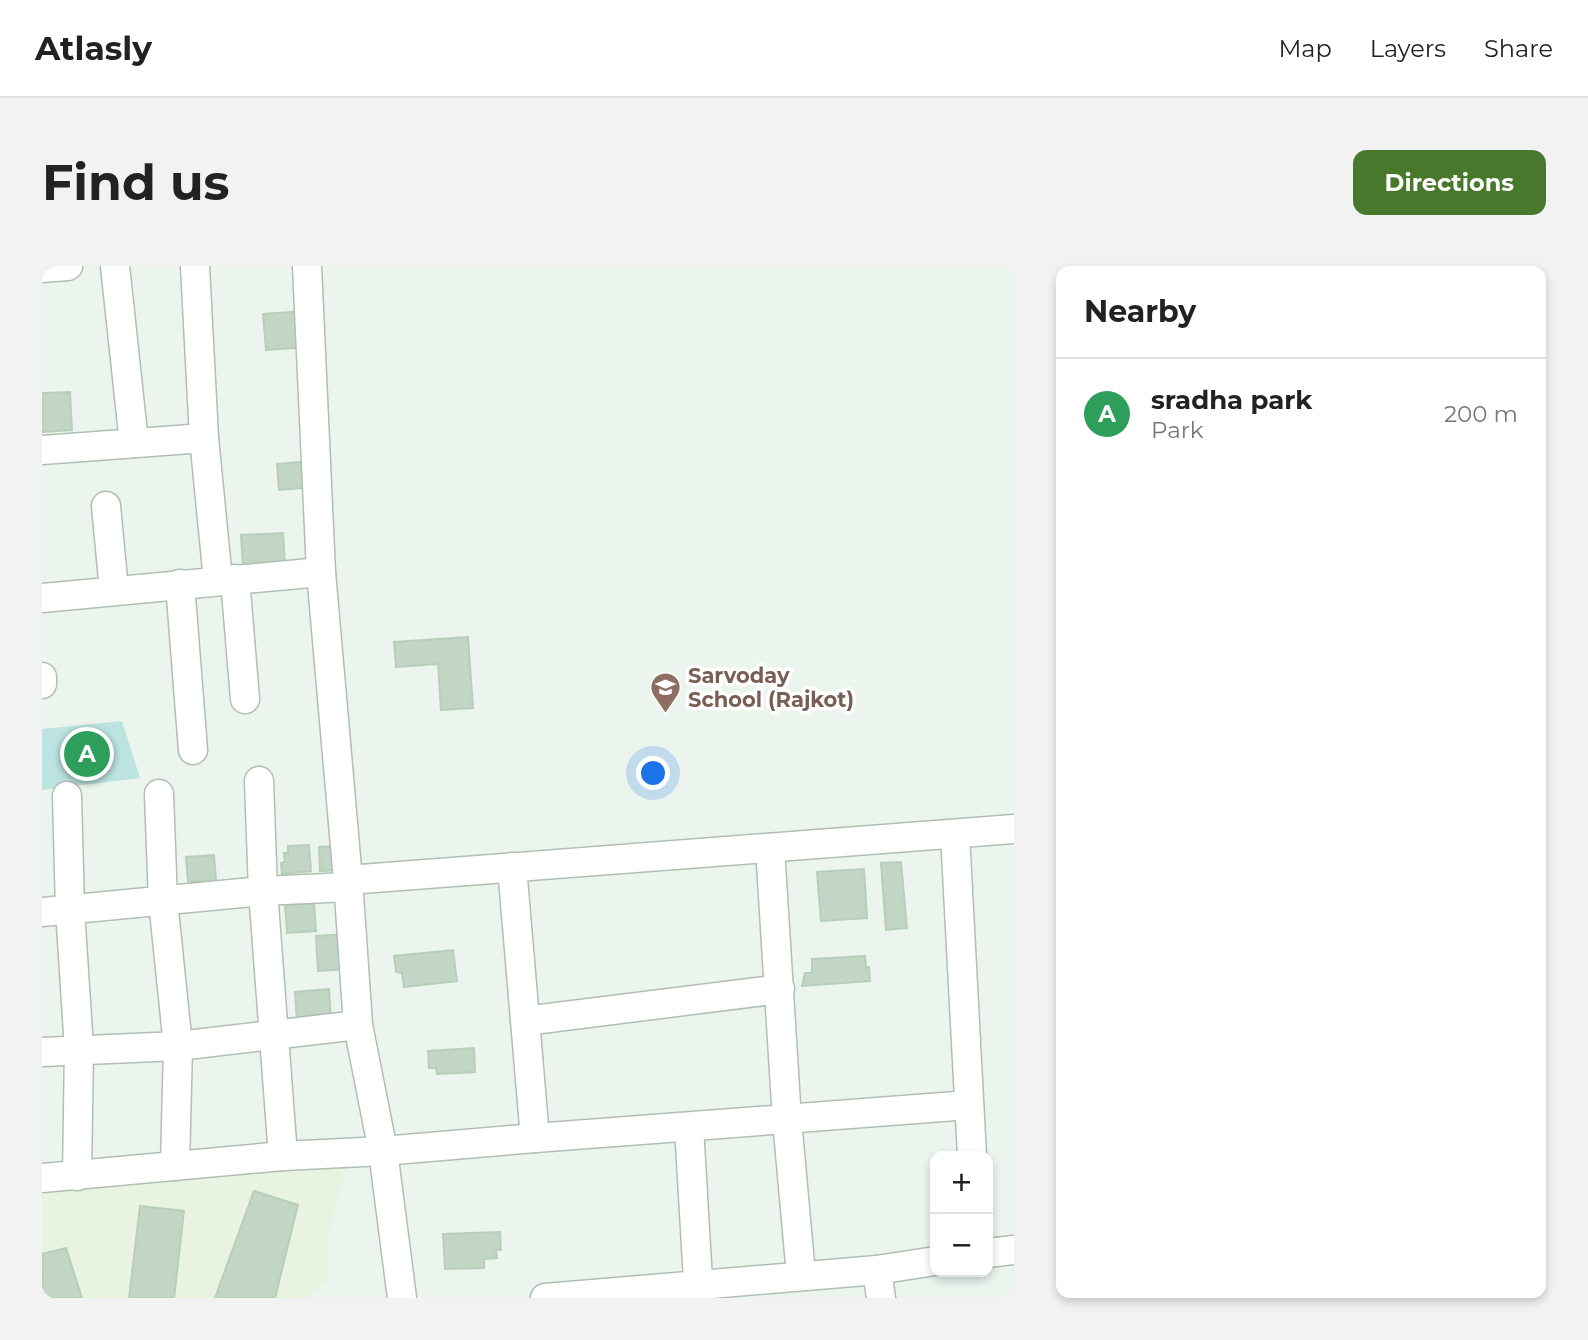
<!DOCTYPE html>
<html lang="en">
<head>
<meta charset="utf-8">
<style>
  body { margin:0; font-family:Montserrat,sans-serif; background:#f2f2f2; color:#222 }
  .controls { position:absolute; right:21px; bottom:21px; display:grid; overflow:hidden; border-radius:14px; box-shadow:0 4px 10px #0003 }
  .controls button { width:63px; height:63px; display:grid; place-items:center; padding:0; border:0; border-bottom:2px solid #e0e0e0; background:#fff; color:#222; font:35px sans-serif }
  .you { position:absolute; left:612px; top:508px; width:24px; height:24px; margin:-18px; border:5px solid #fff; border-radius:50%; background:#1a73e8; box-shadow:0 0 0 10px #1a73e833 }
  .badge { display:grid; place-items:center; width:46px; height:46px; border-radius:50%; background:#48782b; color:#fff; font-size:23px; font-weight:700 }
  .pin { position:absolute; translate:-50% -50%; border:4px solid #fff; box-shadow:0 2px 7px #0006 }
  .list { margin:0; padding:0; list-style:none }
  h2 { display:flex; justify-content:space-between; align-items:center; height:91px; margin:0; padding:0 28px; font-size:30px }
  h2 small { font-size:23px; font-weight:400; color:#767676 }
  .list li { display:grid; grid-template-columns:46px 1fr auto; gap:21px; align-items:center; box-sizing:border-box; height:112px; padding:0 28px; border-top:2px solid #e0e0e0 }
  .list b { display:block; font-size:26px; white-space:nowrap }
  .list p { margin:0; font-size:23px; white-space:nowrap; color:#767676 }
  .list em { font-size:23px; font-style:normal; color:#767676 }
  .map { position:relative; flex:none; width:972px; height:1032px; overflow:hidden; border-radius:14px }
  header { display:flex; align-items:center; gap:42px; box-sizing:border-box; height:98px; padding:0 35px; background:#fff; border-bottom:2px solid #e0e0e0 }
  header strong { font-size:33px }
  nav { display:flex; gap:38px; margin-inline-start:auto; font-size:24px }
  .intro { display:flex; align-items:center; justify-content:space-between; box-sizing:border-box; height:168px; padding:0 42px }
  h1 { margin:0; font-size:49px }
  .button { padding:18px 32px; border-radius:14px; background:#48782b; color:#fff; font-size:24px; font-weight:700 }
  main { display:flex; gap:42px; padding:0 42px }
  aside { flex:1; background:#fff; border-radius:14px; box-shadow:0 4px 10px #0003 }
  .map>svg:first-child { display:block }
  .medical { fill:#e8f3e2 }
  .green { fill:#bbe3e0 }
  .building { fill:#c3d5c5; stroke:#b7cfb9; stroke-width:2 }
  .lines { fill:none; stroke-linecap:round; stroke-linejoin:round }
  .minor-casing { stroke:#b0bfb2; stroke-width:31 }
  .minor { stroke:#fff; stroke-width:28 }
  .labels { text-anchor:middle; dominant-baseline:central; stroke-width:7; stroke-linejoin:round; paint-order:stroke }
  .education-label { font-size:21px; font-weight:bold; fill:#785e54; stroke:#fff; text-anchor:start }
</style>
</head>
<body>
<header>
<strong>Atlasly</strong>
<nav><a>Map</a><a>Layers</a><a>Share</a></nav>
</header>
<div class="intro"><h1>Find us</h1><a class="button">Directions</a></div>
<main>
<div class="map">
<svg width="972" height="1032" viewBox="0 0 972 1032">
  <rect width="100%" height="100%" fill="#ecf4ee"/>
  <!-- medical -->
  <path class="medical" d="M305 899 287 966V1015L265 1032H0V920Z"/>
  <!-- green -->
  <path class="green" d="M80 455 98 512 0 524V463Z"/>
  <!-- building -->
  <g class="building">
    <path d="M264 45 266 81 224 84 221 48Z"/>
    <path d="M28 126 30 164 0 166V127Z"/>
    <path d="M269 195 271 221 237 224 235 198Z"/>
    <path d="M241 267 243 299 201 301 199 269Z"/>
    <path d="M426 371 431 442 399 444 396 398 354 401 352 376Z"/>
    <path d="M267 579 269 605 240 608 239 597 243 596 242 587H246V580Z"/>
    <path d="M298 580 300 604 278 605 277 581Z"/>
    <path d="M172 589 174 614 146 616 144 591Z"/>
    <path d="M859 596 865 662 844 664 839 597Z"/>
    <path d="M822 603 825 652 779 655 775 606Z"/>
    <path d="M272 637 274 665 245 667 243 639Z"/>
    <path d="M304 668 306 703 276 705 274 670Z"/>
    <path d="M411 684 415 715 362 721 360 707 354 706 352 690Z"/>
    <path d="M823 690 824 702 827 701 828 715 760 720 763 707H770V693Z"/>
    <path d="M287 723 289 754 255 756 253 726Z"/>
    <path d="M432 782 433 806 395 808 394 802H387L386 785Z"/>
    <path d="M212 925 256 939 233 1032H173Z"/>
    <path d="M98 940 142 945 132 1032H87Z"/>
    <path d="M458 966 459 984H454L455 992 442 993V1002L403 1003 401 968Z"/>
    <path d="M24 982 40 1032H1L0 988Z"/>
  </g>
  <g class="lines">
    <defs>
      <g id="minor">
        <path d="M73 0 92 177"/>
        <path d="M153 0 162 172 176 314"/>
        <path d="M265 0 279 306 306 614 972 563"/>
        <path d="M0 2 26 0"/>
        <path d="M0 184 162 172"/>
        <path d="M64 240 72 324"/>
        <path d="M193 313 203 433"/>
        <path d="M138 318 151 484"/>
        <path d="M0 332 279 306"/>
        <path d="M0 411V418"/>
        <path d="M217 515 221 625 241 890"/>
        <path d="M117 528 121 635 136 780 133 900"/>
        <path d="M25 530 28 644 37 783 35 910"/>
        <path d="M913 568 930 890"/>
        <path d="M728 582 745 854 759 1009"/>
        <path d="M470 601 493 872 927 839"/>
        <path d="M306 614 316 759 341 885 360 1032"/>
        <path d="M0 646 221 625 306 621"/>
        <path d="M483 755 738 723"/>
        <path d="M0 786 136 780 316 759"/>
        <path d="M647 861 657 1032"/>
        <path d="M0 912 241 890 341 885 493 872"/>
        <path d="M946 987 972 984"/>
        <path d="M835 1004 839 1032"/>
        <path d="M503 1032 835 1004 893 995"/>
      </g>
    </defs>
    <!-- minor casing -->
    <use href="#minor" class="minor-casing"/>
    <!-- minor -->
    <use href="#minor" class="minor"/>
  </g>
  <!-- icons -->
  <defs>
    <symbol id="university-pin" viewBox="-11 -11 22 30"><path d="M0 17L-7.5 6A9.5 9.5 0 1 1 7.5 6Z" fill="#8d6e63" stroke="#fff"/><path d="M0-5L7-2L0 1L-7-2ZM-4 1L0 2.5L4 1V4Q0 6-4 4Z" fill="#fff"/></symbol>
  </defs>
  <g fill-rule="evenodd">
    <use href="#university-pin" x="606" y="404" width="35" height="47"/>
  </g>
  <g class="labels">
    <!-- education labels -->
    <g class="education-label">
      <text x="646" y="409">Sarvoday<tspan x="646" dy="24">School (Rajkot)</tspan></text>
    </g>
  </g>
</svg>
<div class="controls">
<button>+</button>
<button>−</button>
</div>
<div class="you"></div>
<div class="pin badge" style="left:45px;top:488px;background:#2e9e5b">A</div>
</div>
<aside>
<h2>Nearby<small></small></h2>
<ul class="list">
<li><span class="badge" style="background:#2e9e5b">A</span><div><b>sradha park</b><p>Park</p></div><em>200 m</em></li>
</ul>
</aside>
</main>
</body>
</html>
